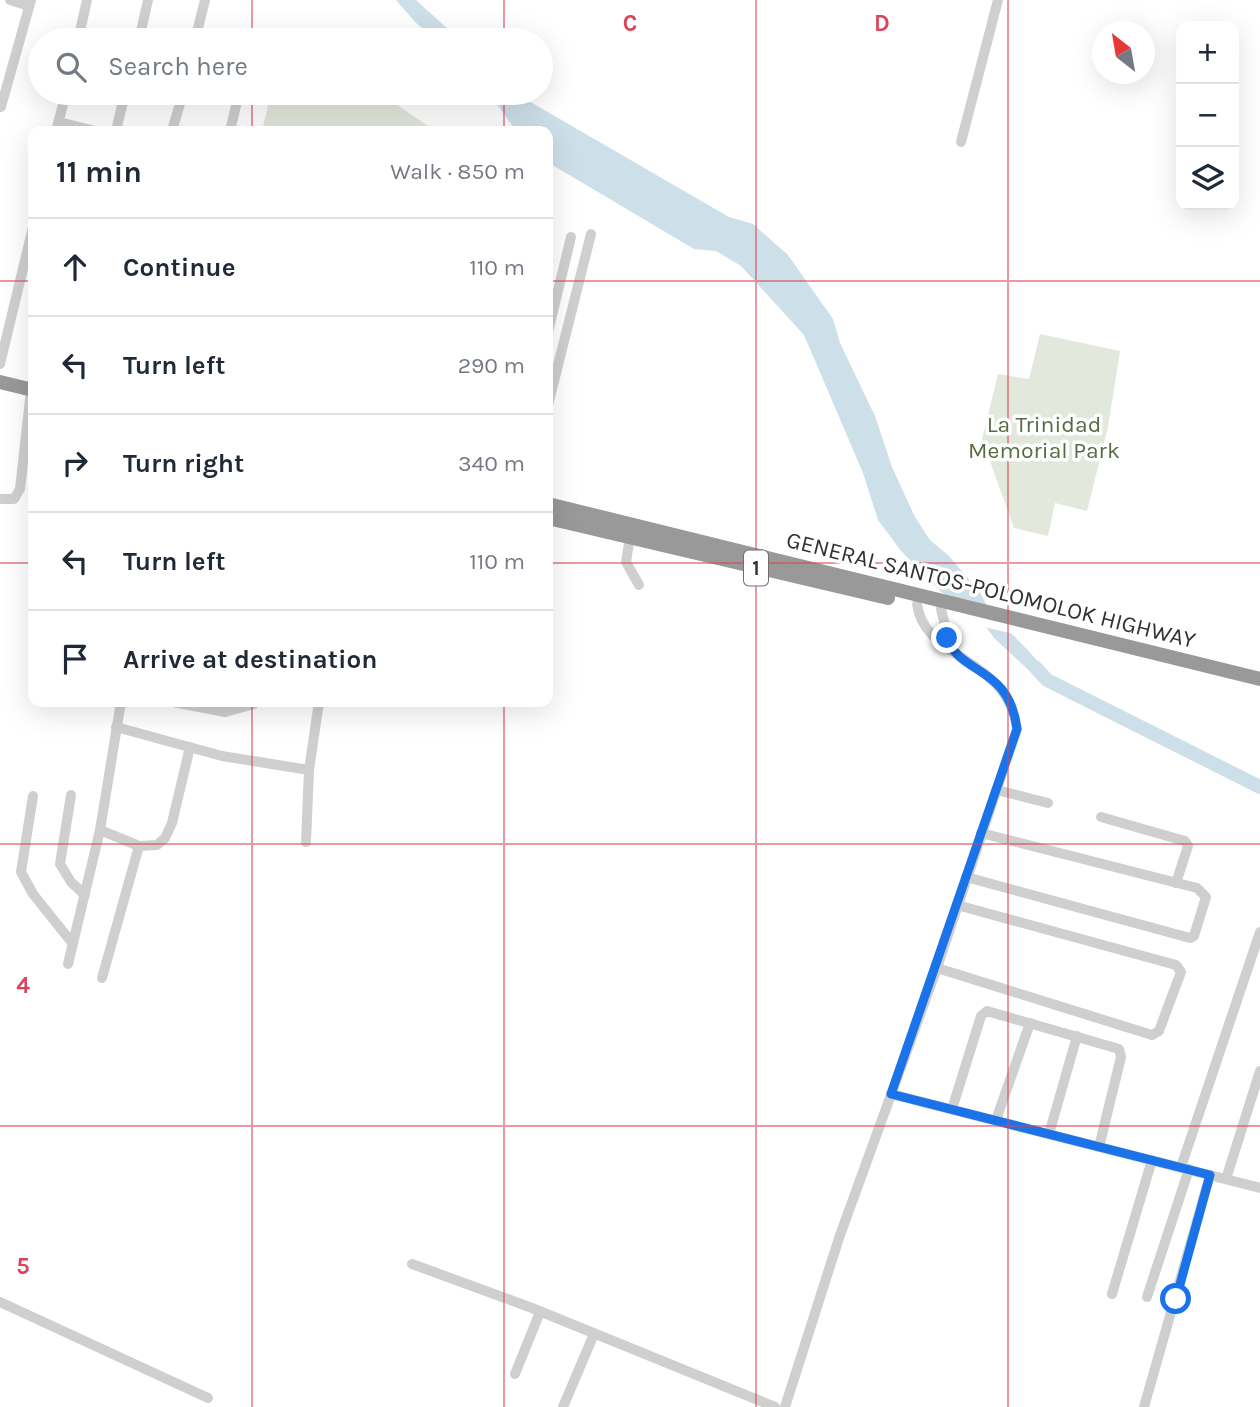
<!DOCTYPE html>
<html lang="en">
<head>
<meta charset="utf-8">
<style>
  body { margin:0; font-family:Karla,sans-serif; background:#f6f6f7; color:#1f2937 }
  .controls { position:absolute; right:21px; top:21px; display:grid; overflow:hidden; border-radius:14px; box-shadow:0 7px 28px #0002 }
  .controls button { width:63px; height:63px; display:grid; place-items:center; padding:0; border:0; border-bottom:2px solid #e0e1e3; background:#fff; color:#1f2937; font:35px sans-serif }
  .compass { position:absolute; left:1092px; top:21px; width:63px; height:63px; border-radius:50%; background:#fff; box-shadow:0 7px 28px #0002; rotate:329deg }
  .stop { position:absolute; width:21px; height:21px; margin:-16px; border:5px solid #1a73e8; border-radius:50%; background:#fff }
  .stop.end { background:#1a73e8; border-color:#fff; box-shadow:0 2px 7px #0008 }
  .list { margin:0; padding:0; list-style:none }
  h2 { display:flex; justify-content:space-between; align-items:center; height:91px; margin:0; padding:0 28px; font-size:30px }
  h2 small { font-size:23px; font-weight:400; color:#747a83 }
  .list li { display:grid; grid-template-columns:46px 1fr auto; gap:21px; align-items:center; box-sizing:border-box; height:98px; padding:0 28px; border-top:2px solid #e0e1e3 }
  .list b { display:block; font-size:26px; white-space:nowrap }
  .list em { font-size:23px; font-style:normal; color:#747a83 }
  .icon { flex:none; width:38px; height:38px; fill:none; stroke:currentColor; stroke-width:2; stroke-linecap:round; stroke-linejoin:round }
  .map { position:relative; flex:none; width:1260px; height:1407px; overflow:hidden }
  .search { position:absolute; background:#fff; box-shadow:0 7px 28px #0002; left:28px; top:28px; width:525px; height:77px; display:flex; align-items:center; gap:18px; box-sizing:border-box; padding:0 24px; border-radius:38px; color:#747a83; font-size:26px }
  .panel { position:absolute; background:#fff; box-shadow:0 7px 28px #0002; left:28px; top:126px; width:525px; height:581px; border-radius:14px }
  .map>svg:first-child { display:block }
  .green { fill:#e3e8dc }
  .water { fill:#cde0e9 }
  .pier { fill:#fff }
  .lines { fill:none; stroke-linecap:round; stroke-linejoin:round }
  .river { stroke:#cde0e9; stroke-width:14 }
  .minor { stroke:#cfcfcf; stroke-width:10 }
  .highway { stroke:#999; stroke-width:14 }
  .route { stroke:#1a73e8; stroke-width:9 }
  .grid { fill:none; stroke:#d8465a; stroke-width:2; stroke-opacity:0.55 }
  .labels { text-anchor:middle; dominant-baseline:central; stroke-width:7; stroke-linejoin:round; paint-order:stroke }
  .shield { fill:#fff; stroke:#707070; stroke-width:2 }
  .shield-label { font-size:21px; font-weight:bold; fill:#323232 }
  .park-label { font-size:23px; fill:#586b42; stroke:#fff }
  .street-label { font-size:23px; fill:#323232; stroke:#fff }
  .grid-label { font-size:23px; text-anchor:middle; font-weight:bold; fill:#d8465a; stroke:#fff; stroke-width:7; stroke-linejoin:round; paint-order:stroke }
</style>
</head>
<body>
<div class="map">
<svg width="1260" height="1407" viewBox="0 0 1260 1407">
  <rect width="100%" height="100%" fill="#fff"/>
  <!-- green -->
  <g class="green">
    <path d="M271 93H380L435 131H262Z"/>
    <path d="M1040 334 1120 351 1108 427 1087 511 1055 503 1048 536 1014 528 982 439 998 374 1029 379Z"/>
  </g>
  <!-- water -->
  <g class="water">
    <path d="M396 0H416L460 40H436L415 22Z"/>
    <path d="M489 93H515L729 217 753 224 788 255 833 319 840 343 875 416 892 467 915 517 930 540 948 555 980 592 988 608 1048 672 1047 680 1038 679 995 639 973 610 941 592 901 551 878 520 863 473 804 335 741 266 716 251 694 249 554 166 548 160V131H516Z"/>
  </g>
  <!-- pier -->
  <path class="pier" d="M994 609 1018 635 980 626 970 612Z"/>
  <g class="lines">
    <!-- river -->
    <path class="river" d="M1035 667 1047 680 1260 787"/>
    <!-- minor -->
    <g class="minor">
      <path d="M10 0 29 6"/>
      <path d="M78 40 87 0"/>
      <path d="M139 40 148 0"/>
      <path d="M195 40 205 0"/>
      <path d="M1 107 31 0"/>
      <path d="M59 122 95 131"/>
      <path d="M56 131 66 93"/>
      <path d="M116 131 125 93"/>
      <path d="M172 131 183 93"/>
      <path d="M230 131 239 93"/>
      <path d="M961 142 998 0"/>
      <path d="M548 332 571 237"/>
      <path d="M0 364 33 227"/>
      <path d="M548 405 591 234"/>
      <path d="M0 499H14L20 489 31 390"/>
      <path d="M630 537 626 562 639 585"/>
      <path d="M941 609 951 649"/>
      <path d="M173 702 225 712 254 704"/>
      <path d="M116 727 222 756 309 770"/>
      <path d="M997 790 1048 803"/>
      <path d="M71 795 60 864 71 882 85 895"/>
      <path d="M33 796 21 872 33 894 73 944"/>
      <path d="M1101 817 1185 841 1188 846 1176 883"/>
      <path d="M100 830 139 846 102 978"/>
      <path d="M306 842 309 770 319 702"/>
      <path d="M139 846 157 845 165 838 172 823 190 747"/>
      <path d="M966 877 1190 938 1194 936 1206 897 1197 888 981 833"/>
      <path d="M68 964 100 830 121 702"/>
      <path d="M937 968 1152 1035 1159 1031 1181 972 1176 965 957 905"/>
      <path d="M891 1094 1260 1188"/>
      <path d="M952 1109 981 1016 987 1011 1119 1049 1121 1057 1099 1147"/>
      <path d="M996 1120 1030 1023"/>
      <path d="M1049 1134 1077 1036"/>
      <path d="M1181 1167 1260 932"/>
      <path d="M1226 1179 1260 1071"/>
      <path d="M412 1264 532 1308 775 1407"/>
      <path d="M1112 1294 1152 1160"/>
      <path d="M1147 1297 1189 1169"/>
      <path d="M0 1302 208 1398"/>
      <path d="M515 1374 540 1312"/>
      <path d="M563 1407 594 1334"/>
      <path d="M785 1407 839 1238 937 968 1017 729C1008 657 924 660 917 604"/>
      <path d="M1144 1407 1210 1175"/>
    </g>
    <!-- highway -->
    <g class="highway">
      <path d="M0 382 33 390"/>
      <path d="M548 504 1260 679"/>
      <path d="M548 518 888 598"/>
    </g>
  </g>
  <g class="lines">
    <!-- route -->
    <path class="route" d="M947 638C961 676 1009 665 1017 729L891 1094 1210 1175 1176 1299"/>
  </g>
  <!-- grid -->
  <path class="grid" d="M252 0V40M504 0V40M756 0V1407M1008 0V1407M252 93V131M504 93V131M0 281H33M548 281H1260M0 563H33M548 563H1260M252 702V1407M504 702V1407M0 844H1260M0 1126H1260"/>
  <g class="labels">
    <!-- shield labels -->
    <rect class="shield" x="744" y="550.5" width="24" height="35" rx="5"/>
    <g class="shield-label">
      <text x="756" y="568">1</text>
    </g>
    <!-- park labels -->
    <g class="park-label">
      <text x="1044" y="424">La Trinidad<tspan x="1044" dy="26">Memorial Park</tspan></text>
    </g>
    <!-- street labels -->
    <g class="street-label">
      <text transform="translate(991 590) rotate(14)">GENERAL SANTOS-POLOMOLOK HIGHWAY</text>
    </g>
  </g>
  <g class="grid-label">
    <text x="630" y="31">C</text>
    <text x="882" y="31">D</text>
    <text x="23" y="993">4</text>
    <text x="23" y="1274">5</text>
  </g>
</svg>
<div class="controls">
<button>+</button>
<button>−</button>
<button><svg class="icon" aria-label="layers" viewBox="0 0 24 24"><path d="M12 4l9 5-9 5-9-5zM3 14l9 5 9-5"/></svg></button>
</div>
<svg class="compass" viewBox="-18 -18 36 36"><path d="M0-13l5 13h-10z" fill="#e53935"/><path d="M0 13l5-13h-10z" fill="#747a83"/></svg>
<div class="stop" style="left:1176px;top:1299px"></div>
<div class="stop end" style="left:947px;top:638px"></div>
<div class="search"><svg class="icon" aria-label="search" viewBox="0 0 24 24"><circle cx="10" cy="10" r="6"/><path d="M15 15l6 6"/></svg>Search here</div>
<section class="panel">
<h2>11 min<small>Walk · 850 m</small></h2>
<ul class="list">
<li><svg class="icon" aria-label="ahead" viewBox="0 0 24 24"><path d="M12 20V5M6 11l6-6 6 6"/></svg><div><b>Continue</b></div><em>110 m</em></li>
<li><svg class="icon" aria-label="left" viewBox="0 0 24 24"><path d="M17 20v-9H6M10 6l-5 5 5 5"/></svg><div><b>Turn left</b></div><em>290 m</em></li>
<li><svg class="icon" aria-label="right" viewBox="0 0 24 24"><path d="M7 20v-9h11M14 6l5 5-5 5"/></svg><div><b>Turn right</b></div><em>340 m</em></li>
<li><svg class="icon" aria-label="left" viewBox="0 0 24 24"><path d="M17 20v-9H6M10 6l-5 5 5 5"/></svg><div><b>Turn left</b></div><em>110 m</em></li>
<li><svg class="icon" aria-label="arrive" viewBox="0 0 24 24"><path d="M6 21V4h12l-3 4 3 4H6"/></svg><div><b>Arrive at destination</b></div></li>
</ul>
</section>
</div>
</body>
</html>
